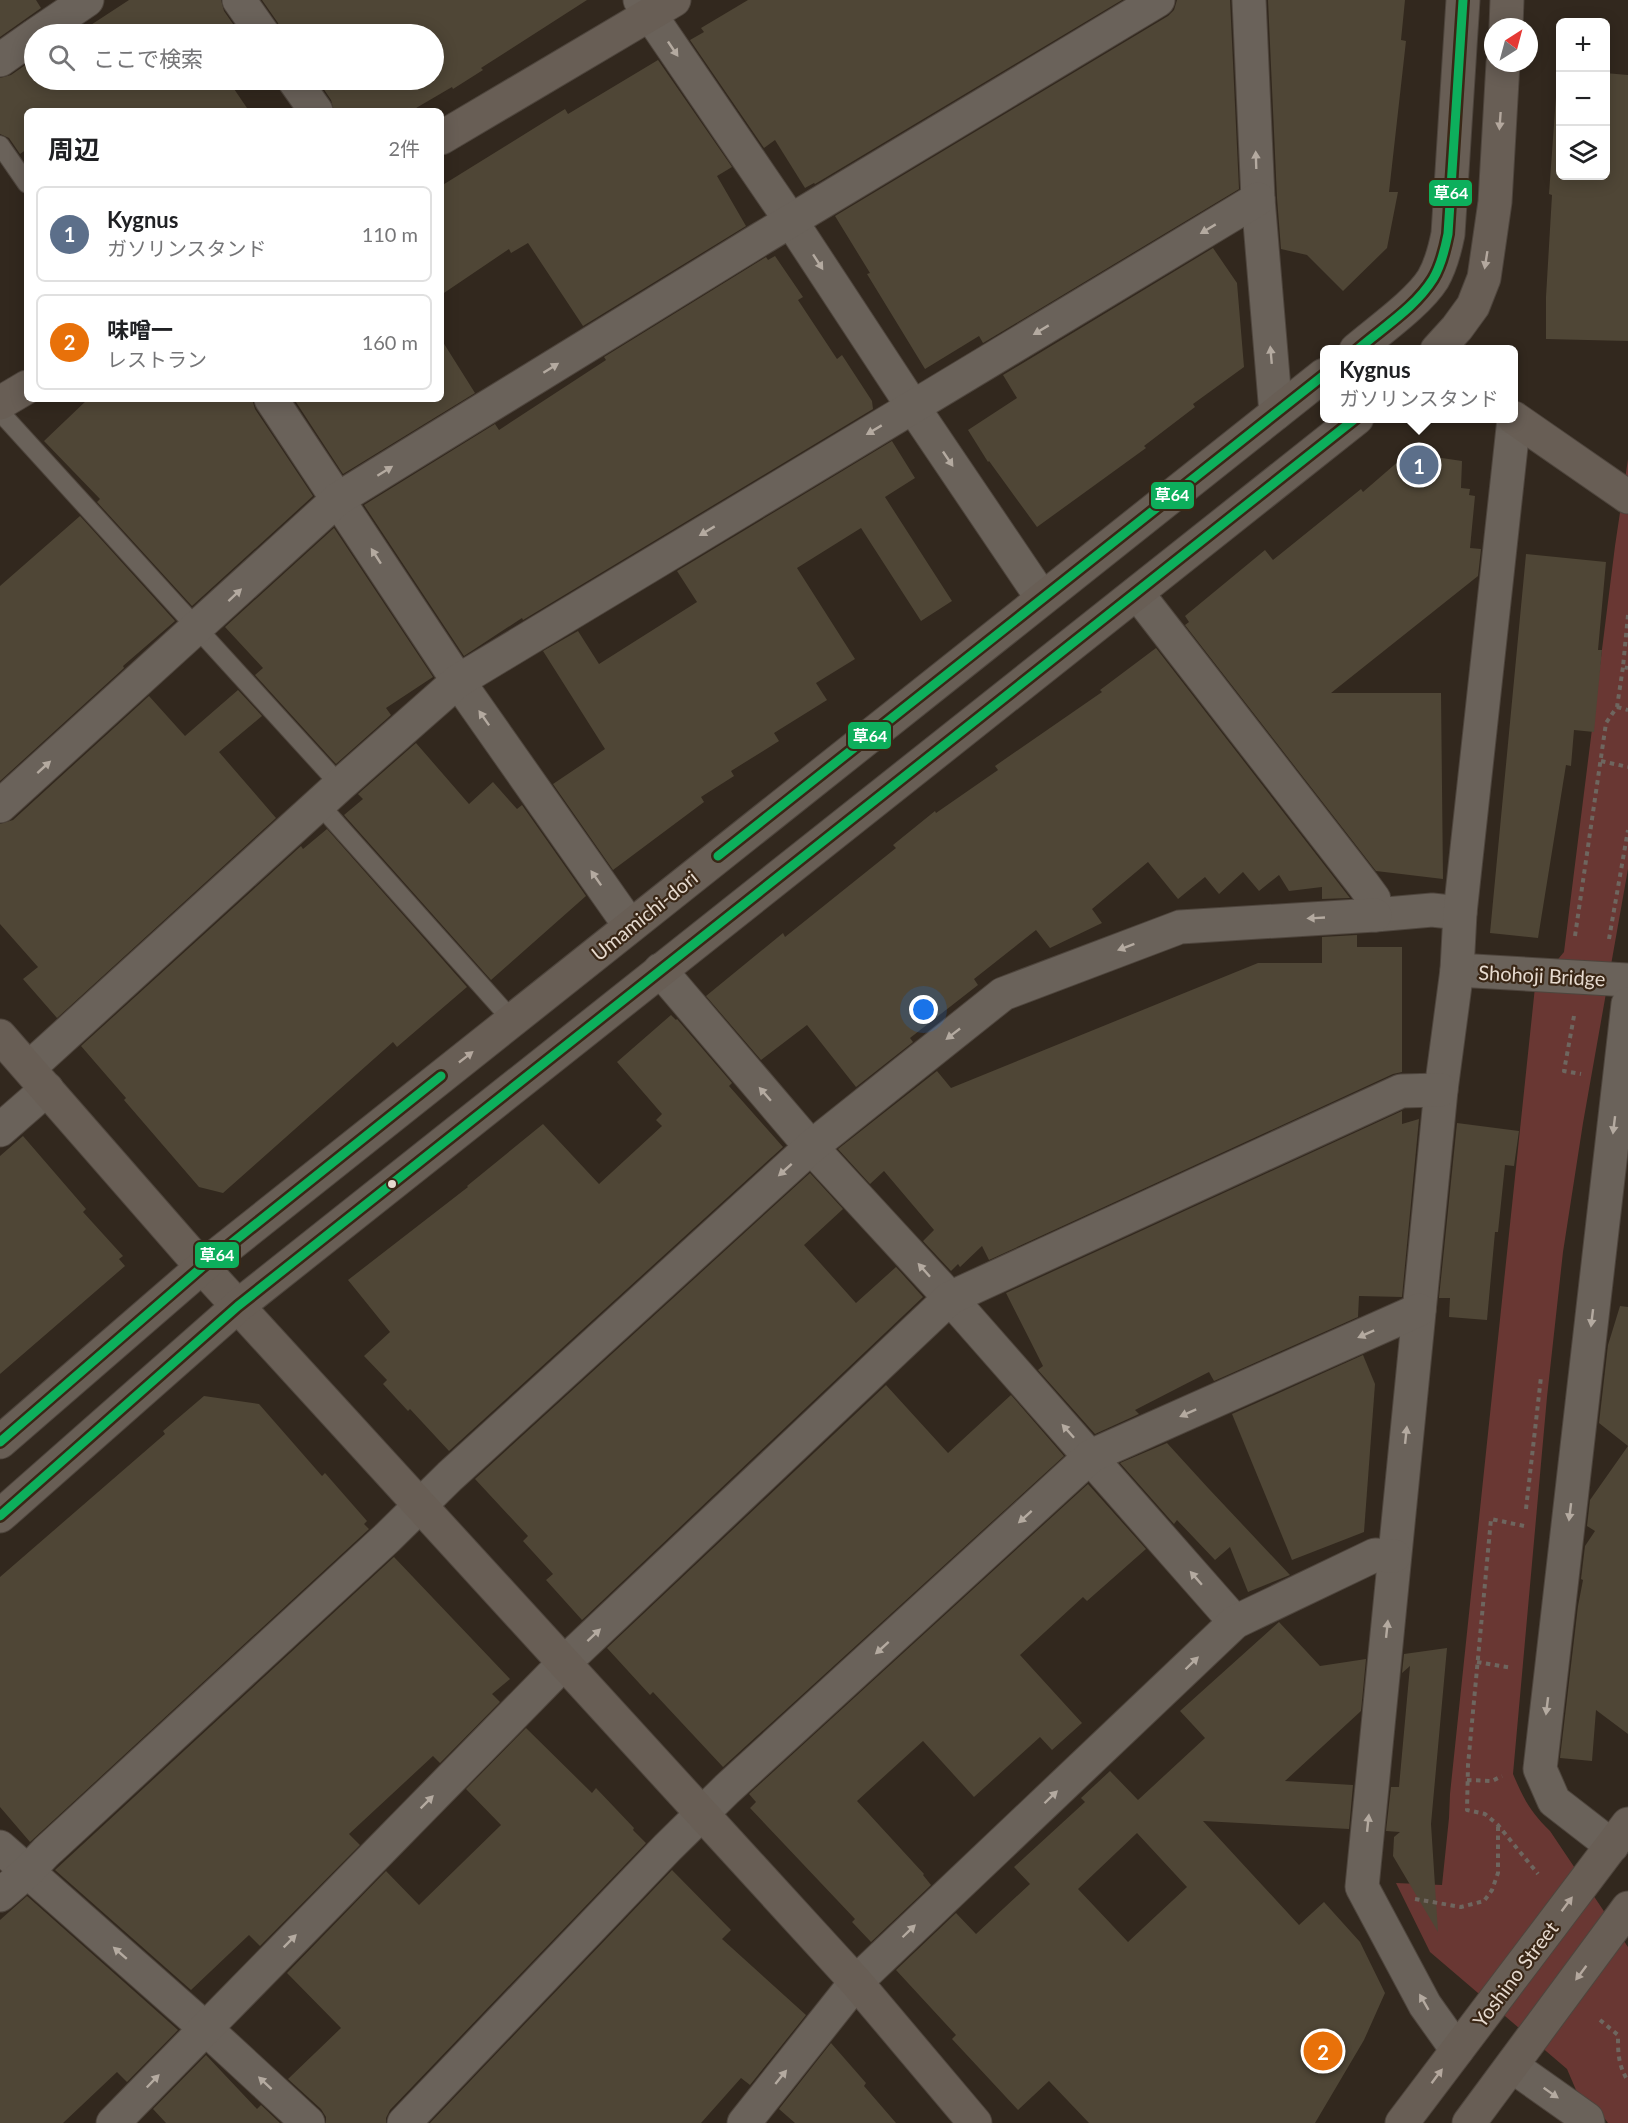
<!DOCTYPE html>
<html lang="ja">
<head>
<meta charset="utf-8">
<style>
  body { margin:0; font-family:Lato,"Noto Sans JP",sans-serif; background:#f2f2f2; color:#202124 }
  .controls { position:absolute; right:18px; top:18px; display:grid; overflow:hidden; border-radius:9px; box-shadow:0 3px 15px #0003 }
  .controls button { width:54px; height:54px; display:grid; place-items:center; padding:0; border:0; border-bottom:2px solid #e0e0e0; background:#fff; color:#202124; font:30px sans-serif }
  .compass { position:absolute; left:1484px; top:18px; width:54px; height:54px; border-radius:50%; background:#fff; box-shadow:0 3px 15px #0003; rotate:36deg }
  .you { position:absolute; left:924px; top:1010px; width:21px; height:21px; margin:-15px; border:4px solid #fff; border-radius:50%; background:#1a73e8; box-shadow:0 0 0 9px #1a73e833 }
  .badge { display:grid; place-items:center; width:39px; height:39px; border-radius:50%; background:#5d5855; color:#fff; font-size:20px; font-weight:700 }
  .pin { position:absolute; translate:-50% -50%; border:3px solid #fff; box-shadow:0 2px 6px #0006 }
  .popup { position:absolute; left:1320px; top:345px; width:198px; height:78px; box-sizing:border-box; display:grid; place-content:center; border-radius:9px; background:#fff; filter:drop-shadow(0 2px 4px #0005); font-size:20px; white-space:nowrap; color:#757577 }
  .popup b { font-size:22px; color:#202124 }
  .popup::after { content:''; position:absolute; left:50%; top:100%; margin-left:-12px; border:12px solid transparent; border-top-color:#fff }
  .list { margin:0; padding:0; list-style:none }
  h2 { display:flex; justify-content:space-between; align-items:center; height:78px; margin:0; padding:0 24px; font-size:26px }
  h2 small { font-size:20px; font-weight:400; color:#757577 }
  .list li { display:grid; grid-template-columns:39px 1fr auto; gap:18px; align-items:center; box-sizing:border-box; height:96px; margin:0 12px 12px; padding:0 12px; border:2px solid #e0e0e0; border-radius:9px }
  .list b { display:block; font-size:22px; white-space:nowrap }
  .list p { margin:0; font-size:20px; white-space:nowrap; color:#757577 }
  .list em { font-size:20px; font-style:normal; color:#757577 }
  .icon { flex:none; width:33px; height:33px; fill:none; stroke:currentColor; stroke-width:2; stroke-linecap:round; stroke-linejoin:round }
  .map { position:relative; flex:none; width:1628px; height:2123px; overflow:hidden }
  .search { position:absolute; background:#fff; box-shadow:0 3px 15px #0003; left:24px; top:24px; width:420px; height:66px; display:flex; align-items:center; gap:15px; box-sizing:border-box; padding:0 21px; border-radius:33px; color:#757577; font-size:22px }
  .panel { position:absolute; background:#fff; box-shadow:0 3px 15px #0003; left:24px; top:108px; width:420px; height:294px; border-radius:9px }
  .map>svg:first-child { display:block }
  .green { fill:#693733 }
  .building { fill:#4f4636; fill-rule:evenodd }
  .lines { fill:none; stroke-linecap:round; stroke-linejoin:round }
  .lane-casing { stroke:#4e453d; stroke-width:20 }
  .street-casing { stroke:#4e453d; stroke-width:35 }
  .secondary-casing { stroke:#4e453d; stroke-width:35 }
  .path { stroke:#6e665f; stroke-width:4; stroke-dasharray:4.5 4.5; stroke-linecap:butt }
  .lane { stroke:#6a625a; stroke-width:18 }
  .street { stroke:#6a625a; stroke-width:33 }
  .secondary { stroke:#685e55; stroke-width:33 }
  .bus-1-casing { stroke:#3a2716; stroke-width:14 }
  .bus-1 { stroke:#0daf5c; stroke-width:9 }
  .oneway { fill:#b4aaa0 }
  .oneway2 { fill:#b4a89e }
  .bus-dot { fill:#e6dacf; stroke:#3a2716; stroke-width:2 }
  .labels { text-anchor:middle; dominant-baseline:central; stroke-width:4.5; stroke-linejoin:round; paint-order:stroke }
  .street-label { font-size:20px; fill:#e6dacf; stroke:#3a2716 }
  .line-badge { stroke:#3a2716; stroke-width:2 }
  .badge-label { font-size:16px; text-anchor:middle; font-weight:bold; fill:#fff }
</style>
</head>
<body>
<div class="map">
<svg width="1628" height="2123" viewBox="0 0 1628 2123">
  <rect width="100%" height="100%" fill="#32281e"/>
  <!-- green -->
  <path class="green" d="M1628 459V869L1583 1123 1563 1252 1547 1397 1513 1774C1524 1800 1530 1811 1550 1831L1628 1947V2123H1608L1599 2111 1576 2090 1567 2069 1430 1952 1396 1883 1442 1885 1449 1818 1450 1794 1535 987 1564 952 1615 546Z"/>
  <!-- building -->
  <g class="building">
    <path d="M0 0H36L41 8 0 37Z"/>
    <path d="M129 0H221L224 11 240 34H77Z"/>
    <path d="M262 0H587L481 68 483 70 453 89 452 87 411 111H334L331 100 321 85 330 80H434V34H281L278 23Z"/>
    <path d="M748 0H1122L815 184 814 183 805 188 775 140 764 148 690 40 704 32 701 28Z"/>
    <path d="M1177 0H1230L1239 189 983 343 979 336 925 369 867 274 870 273 835 216 1168 16 1174 10Z"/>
    <path d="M1268 0H1405L1401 40 1406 41 1389 192H1398L1387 248 1343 291 1307 255 1281 249 1277 198Z"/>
    <path d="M34 59V80H228L249 111H27V149L20 154 9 138 0 134V78L11 75Z"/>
    <path d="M658 60 732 167 717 176 746 226 583 326 528 243 511 253 509 249 441 295V186L565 109 568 114Z"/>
    <path d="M1558 69H1560V176H1605V73L1628 75V341L1546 339V297L1552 195 1549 194Z"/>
    <path d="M1213 248 1237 283 1244 367 1193 404 1195 407 1144 446 1146 448 1037 527 989 461 988 462 968 430 1017 398 1003 375Z"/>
    <path d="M775 256 803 297 798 300 837 359 842 355 872 401 873 409 523 620 522 618 464 656 364 505 495 424 499 430 606 360 604 357 766 257 768 260Z"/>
    <path d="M441 339 475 393 343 474 294 399H441Z"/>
    <path d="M88 399H252L255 409 313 496 192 606 97 502 100 499 44 441Z"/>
    <path d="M892 441 915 478 885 497 952 601 921 621 861 528 797 568 855 659 816 683 827 700 774 733 779 741 731 771 734 776 701 797 704 802 613 870 553 784 605 749 543 651 578 631 599 664 697 602 677 571Z"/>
    <path d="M1408 453 1462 461 1461 488 1470 489 1469 495 1475 496 1470 548 1481 549 1478 576 1331 693H1441L1443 879 1376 871 1185 625 1189 622 1185 616 1265 550 1273 560 1361 489 1363 492Z"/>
    <path d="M80 516 175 621 123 666 124 668 0 781V586Z"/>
    <path d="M334 528 433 677 386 708 391 715 336 764 255 675 263 668 225 627Z"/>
    <path d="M1526 554 1606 562 1598 650H1602L1594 732 1574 730 1571 766 1566 765 1538 938 1490 933Z"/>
    <path d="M1156 648 1350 898 1322 899V887L1289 891 1279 875 1259 891 1243 872 1219 894 1205 877 1178 899 1148 862 1092 909 1102 923 1050 948 1036 930 974 979 978 985 910 1038 913 1042 856 1087 807 1025 761 1060 706 996 783 933 785 937 896 848 893 845 935 811 936 813 998 770 995 766 1102 692 1100 690Z"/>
    <path d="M238 690 262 716 219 752 276 818 57 1018 23 979 38 967 0 924V824L13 820 149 696 185 736Z"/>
    <path d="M416 743 469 804 493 782 517 809 522 805 586 896 491 980 344 815 363 799 358 794Z"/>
    <path d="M327 829 467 987 397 1047 393 1042 223 1193 199 1187 124 1100 126 1098 81 1046 301 846 303 849Z"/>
    <path d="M1357 935V947H1402V1072L1393 1074 989 1260 982 1246 960 1267 958 1264 951 1271 923 1241 934 1230 884 1171 870 1184 838 1149 937 1071 951 1088 1258 963H1322V937Z"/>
    <path d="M671 1015 676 1020 677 1019 732 1083 729 1086 783 1147 449 1451 410 1409 408 1411 383 1384 387 1380 364 1356 390 1332 348 1280 468 1187 467 1186 543 1124 599 1184 662 1126 656 1120 662 1114 617 1062Z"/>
    <path d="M1402 1111V1124L1419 1119 1402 1297 1359 1296 1358 1317 1214 1381 1209 1372 1135 1410 1139 1414 1095 1434 1038 1370 1043 1366 1006 1293Z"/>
    <path d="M1457 1123 1519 1131 1514 1166 1505 1165 1498 1232H1495L1487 1320 1449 1317 1450 1298H1439Z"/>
    <path d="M23 1136 86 1209 83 1212 123 1256 119 1259 125 1266 0 1374V1156Z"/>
    <path d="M810 1173 843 1209 804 1245 856 1303 896 1267 923 1297 582 1620 546 1580 553 1574 523 1541 528 1536 475 1479Z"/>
    <path d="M1620 1306 1628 1307V1734L1596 1710 1592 1761 1560 1758 1578 1606 1583 1580 1581 1579 1585 1546 1595 1531 1587 1526 1590 1500 1628 1446 1599 1423 1608 1345Z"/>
    <path d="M1363 1355 1375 1384 1364 1532 1292 1560 1232 1414Z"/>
    <path d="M886 1385 948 1453 1011 1395 1064 1456 723 1767 653 1692 650 1695 607 1648Z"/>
    <path d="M204 1396 259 1404 322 1476 325 1473 367 1521 364 1524 369 1529 30 1842 0 1807V1577L165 1434 163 1431Z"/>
    <path d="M1167 1443 1209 1489 1290 1575 1248 1592 1230 1547 1215 1560 1177 1520 1174 1524 1120 1463Z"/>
    <path d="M1088 1484 1146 1549 1087 1601 1083 1597 1020 1655 1082 1723 1052 1750 1040 1737 974 1797 923 1741 857 1801 924 1874 923 1875 931 1885 871 1942 852 1922 855 1919 750 1808 756 1802 749 1794Z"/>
    <path d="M394 1557 510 1679 492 1694 500 1702 440 1763 433 1756 349 1834 360 1845 260 1946 249 1935 191 1990 55 1870Z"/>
    <path d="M1279 1622 1320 1666 1366 1659 1361 1711 1285 1781 1353 1785 1349 1829 1203 1821 1299 1925 1324 1902 1360 1942 1385 1993 1364 2040 1315 2123H1089L1049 2081 1018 2110 952 2039 956 2035 896 1970 956 1913 976 1934 1030 1884 1014 1867 1085 1802 1081 1798 1110 1771 1138 1800 1205 1738 1180 1711ZM1137 1833 1187 1887 1128 1942 1078 1889Z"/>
    <path d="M1447 1648 1431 1824 1438 1932 1393 1856 1394 1837 1400 1832 1386 1831 1391 1787H1399L1410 1666 1402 1673 1404 1654Z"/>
    <path d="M526 1728 592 1793 596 1788 634 1828 633 1830 646 1843 390 2110 386 2118V2123H326V2117L321 2109 288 2079 341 2028 287 1973 386 1871 419 1905 501 1825 466 1789Z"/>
    <path d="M672 1870 731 1930 722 1939 806 2015 750 2085 741 2078 701 2123H430Z"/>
    <path d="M27 1896 178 2030 127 2082 117 2072 63 2123H0V1920Z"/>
    <path d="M831 2043 866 2083 864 2086 896 2123H795L779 2109Z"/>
    <path d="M206 2055 257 2109 261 2105 280 2123H166L153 2109Z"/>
  </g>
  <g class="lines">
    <defs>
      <g id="lane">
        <path d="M0 145 27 184"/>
        <path d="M0 412 340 785"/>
        <path d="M319 804 512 1020"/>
      </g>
      <g id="street">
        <path d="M239 0 263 34"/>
        <path d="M640 0 791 221 913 407 1042 598"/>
        <path d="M1249 0 1258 199 1276 413"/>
        <path d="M37 34 87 0"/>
        <path d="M0 60 34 36"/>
        <path d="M294 80 316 111"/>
        <path d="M271 399 458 681 630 926"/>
        <path d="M1137 593 1363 884 1374 899 1375 915 1432 910 1460 913"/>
        <path d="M0 806 338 499 762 238 1158 0"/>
        <path d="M660 970 811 1147 950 1298 1235 1622"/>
        <path d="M1457 970 1628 980"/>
        <path d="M29 1068 340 785 458 681 1258 199"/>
        <path d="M0 1130 47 1089"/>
        <path d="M1612 1846 1554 1801 1540 1769 1628 1004"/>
        <path d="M0 1847 205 2028 308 2123"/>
        <path d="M0 1895 27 1872 46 1852 387 1538 450 1476 811 1147 1003 994 1180 927 1375 915"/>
        <path d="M1457 2050 1425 2005 1362 1887 1441 1090 1457 970 1460 913 1514 419"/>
        <path d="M1512 2066 1587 2119 1588 2123"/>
        <path d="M113 2123 565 1662 950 1298 1401 1091 1441 1090"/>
        <path d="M404 2123 667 1848 727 1789 1091 1456 1419 1310"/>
        <path d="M744 2123 856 1982 1235 1622 1375 1555 1394 1556"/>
      </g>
      <g id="secondary">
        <path d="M1506 27 1507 0"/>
        <path d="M441 138 674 0"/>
        <path d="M1356 350C1378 331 1418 303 1433 279 1441 265 1445 249 1448 234L1463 0"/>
        <path d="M1437 350 1457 328 1473 306 1484 278 1495 202 1503 63"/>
        <path d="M0 403 27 387"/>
        <path d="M1514 418 1628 497"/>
        <path d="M0 1036 202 1267 856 1982 975 2123"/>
        <path d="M0 1442 202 1267 1324 375"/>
        <path d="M0 1516 238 1306 1357 418"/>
        <path d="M1402 2123 1628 1824"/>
        <path d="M1469 2123 1628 1908"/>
      </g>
    </defs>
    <!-- lane casing -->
    <use href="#lane" class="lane-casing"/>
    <!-- street casing -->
    <use href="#street" class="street-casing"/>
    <!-- secondary casing -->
    <use href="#secondary" class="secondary-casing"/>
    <!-- path -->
    <g class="path">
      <path d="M1628 615 1623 667 1628 668"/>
      <path d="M1617 707 1628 710"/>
      <path d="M1601 761 1628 767"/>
      <path d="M1575 936 1606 723 1617 707 1623 667"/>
      <path d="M1609 939 1628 830"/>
      <path d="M1574 1016 1564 1071 1581 1074"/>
      <path d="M1526 1509 1541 1377"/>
      <path d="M1524 1526 1491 1519 1468 1765 1467 1810 1485 1814 1498 1825 1538 1874"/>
      <path d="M1477 1662 1512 1668"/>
      <path d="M1467 1780 1492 1781 1502 1776"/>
      <path d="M1415 1899 1461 1907 1484 1901 1492 1890 1498 1873V1826"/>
      <path d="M1600 2020 1618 2035C1618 2053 1618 2065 1628 2081"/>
    </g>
    <!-- lane -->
    <use href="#lane" class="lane"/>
    <!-- street -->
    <use href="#street" class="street"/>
    <!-- secondary -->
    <use href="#secondary" class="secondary"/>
    <defs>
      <g id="bus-1">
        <path d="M1357 350C1382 328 1415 308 1433 279 1441 266 1445 249 1448 234L1463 0"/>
        <path d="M718 856 1324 375"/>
        <path d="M0 1442 202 1267 441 1076"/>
        <path d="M0 1516 238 1306 1356 418"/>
      </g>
    </defs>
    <!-- bus-1 casing -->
    <use href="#bus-1" class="bus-1-casing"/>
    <!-- bus-1 -->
    <use href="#bus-1" class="bus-1"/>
  </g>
  <!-- one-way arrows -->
  <defs><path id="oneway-solid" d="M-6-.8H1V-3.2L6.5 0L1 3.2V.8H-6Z" transform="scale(1.5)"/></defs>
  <g class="oneway">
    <use href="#oneway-solid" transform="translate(673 49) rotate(56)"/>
    <use href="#oneway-solid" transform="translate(1256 160) rotate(-92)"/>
    <use href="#oneway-solid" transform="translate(1208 229) rotate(149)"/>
    <use href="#oneway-solid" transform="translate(818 262) rotate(57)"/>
    <use href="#oneway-solid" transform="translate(1041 330) rotate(149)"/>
    <use href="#oneway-solid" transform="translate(1271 355) rotate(-95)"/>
    <use href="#oneway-solid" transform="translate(551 368) rotate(-32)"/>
    <use href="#oneway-solid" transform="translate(874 430) rotate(149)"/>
    <use href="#oneway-solid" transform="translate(948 459) rotate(56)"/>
    <use href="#oneway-solid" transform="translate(385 471) rotate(-32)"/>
    <use href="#oneway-solid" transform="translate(707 531) rotate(149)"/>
    <use href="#oneway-solid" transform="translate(376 556) rotate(-123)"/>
    <use href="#oneway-solid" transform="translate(235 595) rotate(-43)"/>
    <use href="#oneway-solid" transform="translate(484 718) rotate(-125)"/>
    <use href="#oneway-solid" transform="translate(44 767) rotate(-42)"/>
    <use href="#oneway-solid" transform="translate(596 878) rotate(-125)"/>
    <use href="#oneway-solid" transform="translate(1316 918) rotate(177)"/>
    <use href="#oneway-solid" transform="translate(1126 947) rotate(159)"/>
    <use href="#oneway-solid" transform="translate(953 1034) rotate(142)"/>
    <use href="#oneway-solid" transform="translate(765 1094) rotate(-131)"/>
    <use href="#oneway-solid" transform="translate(1614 1125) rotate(97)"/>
    <use href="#oneway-solid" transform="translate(785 1170) rotate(138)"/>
    <use href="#oneway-solid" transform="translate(924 1270) rotate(-132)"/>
    <use href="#oneway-solid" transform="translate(1592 1318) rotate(97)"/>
    <use href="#oneway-solid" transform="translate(1366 1334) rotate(156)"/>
    <use href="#oneway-solid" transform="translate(1188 1413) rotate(156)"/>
    <use href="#oneway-solid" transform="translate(1068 1431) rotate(-132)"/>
    <use href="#oneway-solid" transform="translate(1406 1435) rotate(-84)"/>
    <use href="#oneway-solid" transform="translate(1570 1512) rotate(97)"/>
    <use href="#oneway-solid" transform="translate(1025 1517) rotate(138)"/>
    <use href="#oneway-solid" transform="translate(1196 1578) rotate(-131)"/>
    <use href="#oneway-solid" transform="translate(1387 1629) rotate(-84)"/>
    <use href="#oneway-solid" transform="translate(594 1635) rotate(-43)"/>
    <use href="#oneway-solid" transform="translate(882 1648) rotate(138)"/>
    <use href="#oneway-solid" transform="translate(1192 1663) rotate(-44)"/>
    <use href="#oneway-solid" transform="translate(1547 1706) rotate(97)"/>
    <use href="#oneway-solid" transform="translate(1051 1797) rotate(-44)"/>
    <use href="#oneway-solid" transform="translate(427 1802) rotate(-45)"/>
    <use href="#oneway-solid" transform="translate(1368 1823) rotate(-84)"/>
    <use href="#oneway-solid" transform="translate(909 1931) rotate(-44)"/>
    <use href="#oneway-solid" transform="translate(290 1941) rotate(-45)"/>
    <use href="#oneway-solid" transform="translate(120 1953) rotate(-139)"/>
    <use href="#oneway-solid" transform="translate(1424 2002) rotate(-120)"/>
    <use href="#oneway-solid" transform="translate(781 2077) rotate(-51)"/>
    <use href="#oneway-solid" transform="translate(153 2081) rotate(-46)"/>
    <use href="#oneway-solid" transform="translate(265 2083) rotate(-137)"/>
    <use href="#oneway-solid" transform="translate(1551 2093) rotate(35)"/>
  </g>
  <g class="oneway2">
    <use href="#oneway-solid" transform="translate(1500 121) rotate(94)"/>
    <use href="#oneway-solid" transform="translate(1486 260) rotate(99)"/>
    <use href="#oneway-solid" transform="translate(466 1057) rotate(-38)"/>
    <use href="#oneway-solid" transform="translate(1567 1904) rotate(-53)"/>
    <use href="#oneway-solid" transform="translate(1581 1973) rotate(127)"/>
    <use href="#oneway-solid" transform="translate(1437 2076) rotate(-53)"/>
  </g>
  <!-- markers -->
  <circle class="bus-dot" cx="392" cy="1184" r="5"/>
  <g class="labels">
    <!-- street labels -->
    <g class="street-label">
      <text transform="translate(644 915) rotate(-39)">Umamichi-dori</text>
      <text transform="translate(1542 975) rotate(3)">Shohoji Bridge</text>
      <text transform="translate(1515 1974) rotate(-53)">Yoshino Street</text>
    </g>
  </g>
  <g class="line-badge">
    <rect x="1428" y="179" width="45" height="28" rx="6" fill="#0daf5c"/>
    <rect x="1150" y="481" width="45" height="29" rx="6" fill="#0daf5c"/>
    <rect x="847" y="721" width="45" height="29" rx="6" fill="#0daf5c"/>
    <rect x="194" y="1241" width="46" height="28" rx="6" fill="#0daf5c"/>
  </g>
  <g class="badge-label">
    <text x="1451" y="199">草64</text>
    <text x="1172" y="501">草64</text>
    <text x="870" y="742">草64</text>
    <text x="217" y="1261">草64</text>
  </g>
</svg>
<div class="controls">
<button>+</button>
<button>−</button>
<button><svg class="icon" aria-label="layers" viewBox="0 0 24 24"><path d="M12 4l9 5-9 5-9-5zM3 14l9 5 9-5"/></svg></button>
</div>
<svg class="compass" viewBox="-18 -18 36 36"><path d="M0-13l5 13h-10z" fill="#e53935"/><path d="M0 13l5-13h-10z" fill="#757577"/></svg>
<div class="you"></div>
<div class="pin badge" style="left:1419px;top:465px;background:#5c6f8a">1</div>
<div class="popup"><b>Kygnus</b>ガソリンスタンド</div>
<div class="pin badge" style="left:1323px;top:2051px;background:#e8710a">2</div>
<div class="search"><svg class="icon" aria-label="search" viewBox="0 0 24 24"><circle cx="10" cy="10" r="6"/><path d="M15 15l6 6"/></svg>ここで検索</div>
<section class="panel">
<h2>周辺<small>2件</small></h2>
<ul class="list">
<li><span class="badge" style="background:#5c6f8a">1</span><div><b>Kygnus</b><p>ガソリンスタンド</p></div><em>110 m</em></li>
<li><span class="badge" style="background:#e8710a">2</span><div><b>味噌一</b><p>レストラン</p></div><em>160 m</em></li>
</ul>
</section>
</div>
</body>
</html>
